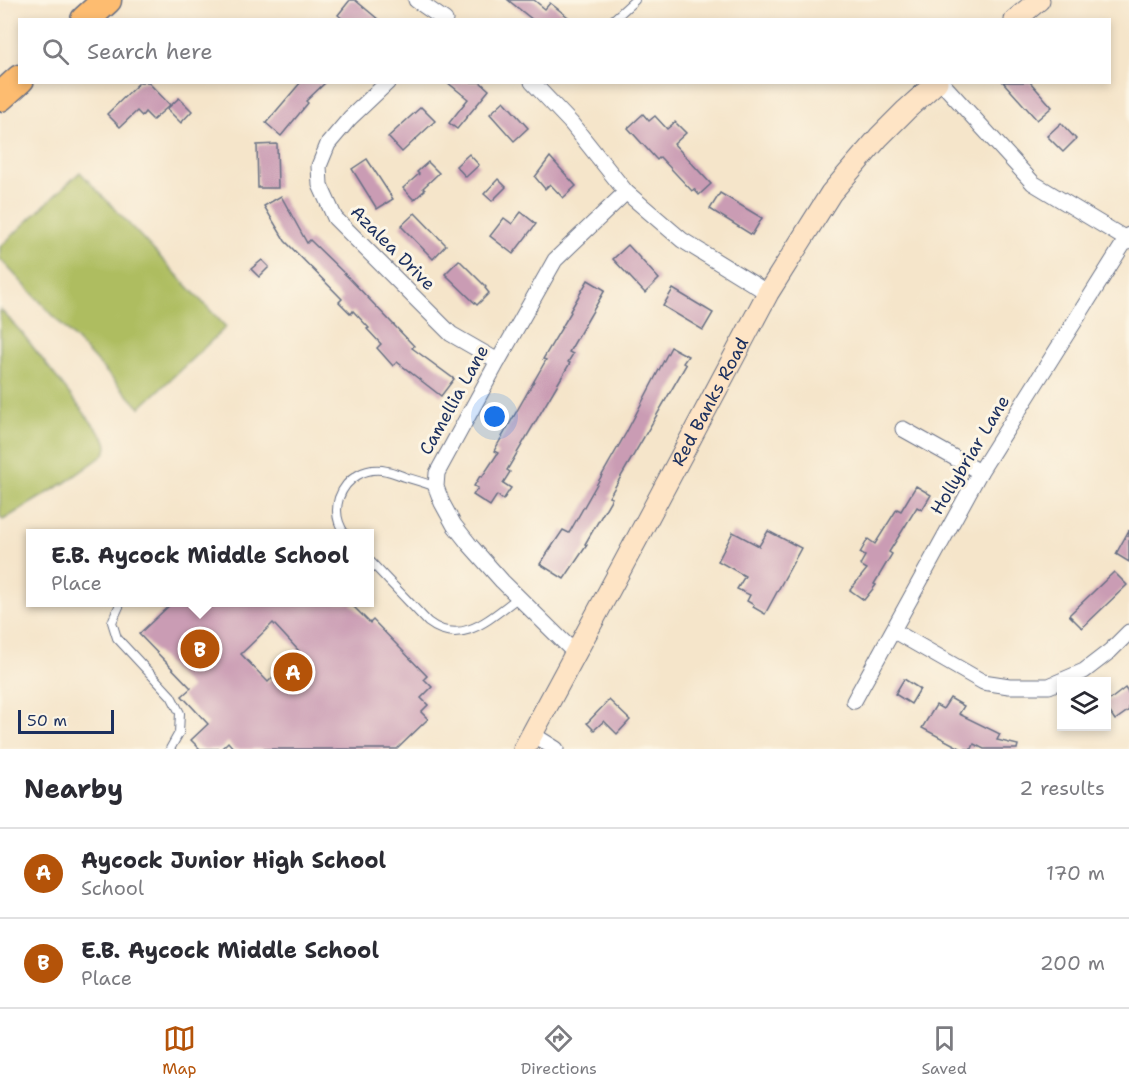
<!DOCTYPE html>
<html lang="en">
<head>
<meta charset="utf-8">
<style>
  body { margin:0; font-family:"Shantell Sans",sans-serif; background:#f7f7f7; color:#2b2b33 }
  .controls { position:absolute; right:18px; bottom:18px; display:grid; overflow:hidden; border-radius:0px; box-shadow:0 3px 9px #0003 }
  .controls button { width:54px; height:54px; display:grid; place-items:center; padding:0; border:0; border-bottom:2px solid #e1e1e2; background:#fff; color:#2b2b33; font:30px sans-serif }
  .scale { position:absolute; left:18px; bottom:15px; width:96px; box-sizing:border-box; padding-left:6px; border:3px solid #1b2f5e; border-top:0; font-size:16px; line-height:21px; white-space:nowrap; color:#1b2f5e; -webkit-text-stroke:4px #fcf5e5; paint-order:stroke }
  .you { position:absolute; left:495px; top:417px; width:21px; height:21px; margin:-15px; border:4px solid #fff; border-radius:50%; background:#1a73e8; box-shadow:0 0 0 9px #1a73e833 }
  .badge { display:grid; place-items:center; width:39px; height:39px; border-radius:50%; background:#b45309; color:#fff; font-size:20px; font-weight:700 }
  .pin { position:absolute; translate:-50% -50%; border:3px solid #fff; box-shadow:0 2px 6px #0006 }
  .popup { position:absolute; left:26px; top:529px; width:348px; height:78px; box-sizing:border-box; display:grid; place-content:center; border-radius:0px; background:#fff; filter:drop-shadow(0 2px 4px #0005); font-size:20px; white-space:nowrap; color:#7c7c81 }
  .popup b { font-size:22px; color:#2b2b33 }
  .popup::after { content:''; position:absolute; left:50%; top:100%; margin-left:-12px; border:12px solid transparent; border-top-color:#fff }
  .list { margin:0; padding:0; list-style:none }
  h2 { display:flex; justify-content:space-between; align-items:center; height:78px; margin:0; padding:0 24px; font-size:26px }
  h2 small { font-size:20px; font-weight:400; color:#7c7c81 }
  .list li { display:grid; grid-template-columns:39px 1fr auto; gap:18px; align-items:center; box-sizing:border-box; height:90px; padding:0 24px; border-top:2px solid #e1e1e2 }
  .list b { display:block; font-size:22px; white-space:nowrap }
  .list p { margin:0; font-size:20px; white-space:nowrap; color:#7c7c81 }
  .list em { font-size:20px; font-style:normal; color:#7c7c81 }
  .icon { flex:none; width:33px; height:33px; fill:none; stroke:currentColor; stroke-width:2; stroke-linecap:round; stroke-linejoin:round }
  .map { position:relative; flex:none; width:1129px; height:749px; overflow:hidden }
  .search { position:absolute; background:#fff; box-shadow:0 3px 9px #0003; left:18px; right:18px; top:18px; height:66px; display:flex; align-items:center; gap:15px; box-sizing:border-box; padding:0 21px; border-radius:0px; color:#7c7c81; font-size:22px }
  .sheet { height:258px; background:#fff }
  nav { display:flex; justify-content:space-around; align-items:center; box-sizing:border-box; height:84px; border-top:2px solid #e1e1e2; background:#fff; font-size:16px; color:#7c7c81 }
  nav a { display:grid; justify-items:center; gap:3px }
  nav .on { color:#b45309 }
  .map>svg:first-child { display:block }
  .park { fill:#aebd60; stroke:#64765f; stroke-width:1.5 }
  .building { fill:#ca9cb4; fill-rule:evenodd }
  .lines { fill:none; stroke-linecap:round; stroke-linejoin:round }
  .lane-casing { stroke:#676f84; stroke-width:10 }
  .street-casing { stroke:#676f84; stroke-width:17 }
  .secondary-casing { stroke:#676f84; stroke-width:23 }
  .highway-casing { stroke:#676f84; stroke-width:31 }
  .lane { stroke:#fff; stroke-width:8 }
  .street { stroke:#fff; stroke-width:15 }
  .secondary { stroke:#fee4c5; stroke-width:21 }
  .highway { stroke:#fdbc6f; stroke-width:28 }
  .labels { text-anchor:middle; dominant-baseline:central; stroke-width:6; stroke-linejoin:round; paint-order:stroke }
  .street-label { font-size:18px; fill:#1b2f5e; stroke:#fcf5e5 }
</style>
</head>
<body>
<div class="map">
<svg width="1129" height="749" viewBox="0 0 1129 749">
  <rect width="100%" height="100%" fill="#fcf5e5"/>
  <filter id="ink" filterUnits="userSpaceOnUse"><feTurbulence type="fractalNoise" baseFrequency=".0167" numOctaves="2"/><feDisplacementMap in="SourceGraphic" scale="12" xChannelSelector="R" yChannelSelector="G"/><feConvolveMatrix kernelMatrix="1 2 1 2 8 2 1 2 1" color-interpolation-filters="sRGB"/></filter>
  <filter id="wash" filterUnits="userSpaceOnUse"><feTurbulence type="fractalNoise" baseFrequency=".008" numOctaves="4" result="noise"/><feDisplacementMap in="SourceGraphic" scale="24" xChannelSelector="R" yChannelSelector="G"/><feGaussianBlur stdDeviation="1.35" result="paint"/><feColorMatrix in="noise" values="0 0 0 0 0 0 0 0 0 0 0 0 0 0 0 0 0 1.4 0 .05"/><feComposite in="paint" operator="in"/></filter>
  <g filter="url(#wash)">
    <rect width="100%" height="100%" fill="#f5e5ca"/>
    <!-- park -->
    <g class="park">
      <path d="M80 172 226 327 140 408 0 259V247Z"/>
      <path d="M0 309 22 333 106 441C108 448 107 451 101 457L66 482 3 520 0 517Z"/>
    </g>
    <g id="blocks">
      <!-- building -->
      <g class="building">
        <path d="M350 0H355L379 20H344L338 15Z"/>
        <path d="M508 0H534L545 9 550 3 572 20H533Z"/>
        <path d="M140 82H148L170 105 153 120 145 112 142 116 137 111 120 127 107 114Z"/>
        <path d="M301 82H326L306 101 308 103 281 136 266 123Z"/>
        <path d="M447 82H480L489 90 457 129 449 123 468 99Z"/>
        <path d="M1003 82H1030L1052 107 1037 120Z"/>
        <path d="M179 98 192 111 181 123 167 109Z"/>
        <path d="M504 101 528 128 514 141 490 114Z"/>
        <path d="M421 107 435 121 402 152 388 137Z"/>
        <path d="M643 114 649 121 655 116 667 129 675 122 686 133 674 144 711 184 699 195 694 189 692 191 660 157 657 160 628 128Z"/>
        <path d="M1061 123 1076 139 1063 152 1047 136Z"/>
        <path d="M277 144 278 188H258L257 145Z"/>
        <path d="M469 154 479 165 466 177 456 166Z"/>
        <path d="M550 157 576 186 563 198 550 184 545 189 535 177Z"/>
        <path d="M367 159 393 199 377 209 352 169Z"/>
        <path d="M428 162 439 173 423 188 425 190 414 200 403 188 419 174 417 172Z"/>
        <path d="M498 179 506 187 492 201 484 194Z"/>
        <path d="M720 193 762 218 752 235 710 209Z"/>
        <path d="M281 196 307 243 310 240 348 277 414 346 412 348 454 379 441 396 397 362 393 366 377 348 381 344 367 329 369 328 353 311 351 314 339 302 342 299 285 241 264 206Z"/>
        <path d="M521 212 536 224 513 254 490 236 504 218 512 224Z"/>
        <path d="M415 213 446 245 433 259 401 226Z"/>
        <path d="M628 245 659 279 645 293 613 259Z"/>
        <path d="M262 260 269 267 259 277 251 269Z"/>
        <path d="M459 260 486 287 485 288 489 293 477 305 445 274Z"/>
        <path d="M588 280 605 290 569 352 573 354 568 362 570 363 507 470 510 472 503 483 511 488 503 500 497 495 490 506 473 495 478 488 474 486 480 476 482 477 498 453 494 451 546 360 543 359 571 312 570 311Z"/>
        <path d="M673 289 713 313 703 330 663 306Z"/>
        <path d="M671 347 688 356 683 363 686 365 609 497 612 498 585 544 587 545 564 579 540 564 563 530 569 533 626 433Z"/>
        <path d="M916 486 931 495 922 510 917 507 889 552 892 554 874 584 876 585 864 600 850 590 867 569 860 565 865 556 860 553 868 539 875 544 897 509 901 511Z"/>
        <path d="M1129 530V562L1116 554Z"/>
        <path d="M768 531 801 548 765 614 753 607 754 605 747 601 750 595 737 589 745 576 718 561 733 532 759 546Z"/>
        <path d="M1114 572 1127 585 1082 628 1069 615Z"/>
        <path d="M172 603H350L370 623 373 620 427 676 424 679 432 687 421 698 428 705 421 712 428 719 397 749H234L228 742 221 749H200L191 740 208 724 182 696 191 688 139 634ZM273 623 299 651 268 682 241 654Z"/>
        <path d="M904 679 920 689 911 704 895 694Z"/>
        <path d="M1125 688 1129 694V710L1115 720 1107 708V702Z"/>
        <path d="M950 698 964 706 959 714 1000 734 997 740 1018 745 1017 749H984L974 744 972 749H962L922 728 936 705 943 709Z"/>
        <path d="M609 700 630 720 617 734 604 721 594 730 587 723Z"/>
      </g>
    </g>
  </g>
  <g filter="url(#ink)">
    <use href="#blocks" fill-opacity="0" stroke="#676f84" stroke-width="1.5"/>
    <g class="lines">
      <defs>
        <g id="lane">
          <path d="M613 20 635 0"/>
          <path d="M345 534C337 523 335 511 339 498 346 478 366 466 387 471 393 472 399 475 405 477 415 480 426 483 436 487"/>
          <path d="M370 561 428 622C462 648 491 617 519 597"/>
          <path d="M121 602 112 622 117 638 171 696 180 713 179 733 170 749"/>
        </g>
        <g id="street">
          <path d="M416 0 445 20"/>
          <path d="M388 82 350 118 328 144 319 166 320 185 335 218 451 334 498 361"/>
          <path d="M532 82 571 123 626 192 682 240 768 293"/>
          <path d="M941 82 1033 183 1126 239 1129 242"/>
          <path d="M903 429 980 472"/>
          <path d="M894 631 983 682 1009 686H1049L1084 671 1110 651 1129 632"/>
          <path d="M575 653 502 581 469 544 454 525 442 503 436 487 437 473 498 361 555 260 626 192"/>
          <path d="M854 701 980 472 1129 235"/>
          <path d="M532 734 556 749"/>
        </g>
        <g id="secondary">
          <path d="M1015 20 1039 0"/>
          <path id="s1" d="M524 749 645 524 768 293 831 193 879 137 906 110 937 82"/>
        </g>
        <g id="highway">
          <path d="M85 20 107 0"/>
          <path d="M0 97 20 79"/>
        </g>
      </defs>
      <!-- lane casing -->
      <use href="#lane" class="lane-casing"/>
      <!-- street casing -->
      <use href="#street" class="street-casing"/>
      <!-- secondary casing -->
      <use href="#secondary" class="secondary-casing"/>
      <!-- highway casing -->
      <use href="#highway" class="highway-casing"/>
      <!-- lane -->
      <use href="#lane" class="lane"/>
      <!-- street -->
      <use href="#street" class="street"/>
      <!-- secondary -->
      <use href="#secondary" class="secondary"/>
      <!-- highway -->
      <use href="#highway" class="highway"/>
    </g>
  </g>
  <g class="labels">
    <!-- street labels -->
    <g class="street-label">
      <text transform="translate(393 248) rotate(45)">Azalea Drive</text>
      <text transform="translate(454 400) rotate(-61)">Camellia Lane</text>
      <text stroke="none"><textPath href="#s1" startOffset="394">Red Banks Road</textPath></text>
      <text transform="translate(970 455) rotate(-59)">Hollybriar Lane</text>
    </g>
  </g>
</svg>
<div class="controls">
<button><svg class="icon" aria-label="layers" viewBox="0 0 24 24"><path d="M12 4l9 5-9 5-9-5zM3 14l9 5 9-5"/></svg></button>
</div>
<div class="scale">50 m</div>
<div class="you"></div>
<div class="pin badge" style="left:293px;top:672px">A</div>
<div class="pin badge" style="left:200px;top:649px">B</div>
<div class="popup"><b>E.B. Aycock Middle School</b>Place</div>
<div class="search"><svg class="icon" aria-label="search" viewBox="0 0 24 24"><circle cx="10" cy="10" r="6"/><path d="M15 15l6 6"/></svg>Search here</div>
</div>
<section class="sheet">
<h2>Nearby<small>2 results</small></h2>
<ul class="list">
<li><span class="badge">A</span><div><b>Aycock Junior High School</b><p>School</p></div><em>170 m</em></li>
<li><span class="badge">B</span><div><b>E.B. Aycock Middle School</b><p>Place</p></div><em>200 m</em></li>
</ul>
</section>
<nav>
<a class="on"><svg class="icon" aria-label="map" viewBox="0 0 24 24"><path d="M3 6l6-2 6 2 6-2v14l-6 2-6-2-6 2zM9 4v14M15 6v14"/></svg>Map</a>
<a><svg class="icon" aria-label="directions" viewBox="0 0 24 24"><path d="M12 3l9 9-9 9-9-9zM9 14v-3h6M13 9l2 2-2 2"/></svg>Directions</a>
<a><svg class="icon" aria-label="saved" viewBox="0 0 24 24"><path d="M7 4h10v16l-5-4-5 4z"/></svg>Saved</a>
</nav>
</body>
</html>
